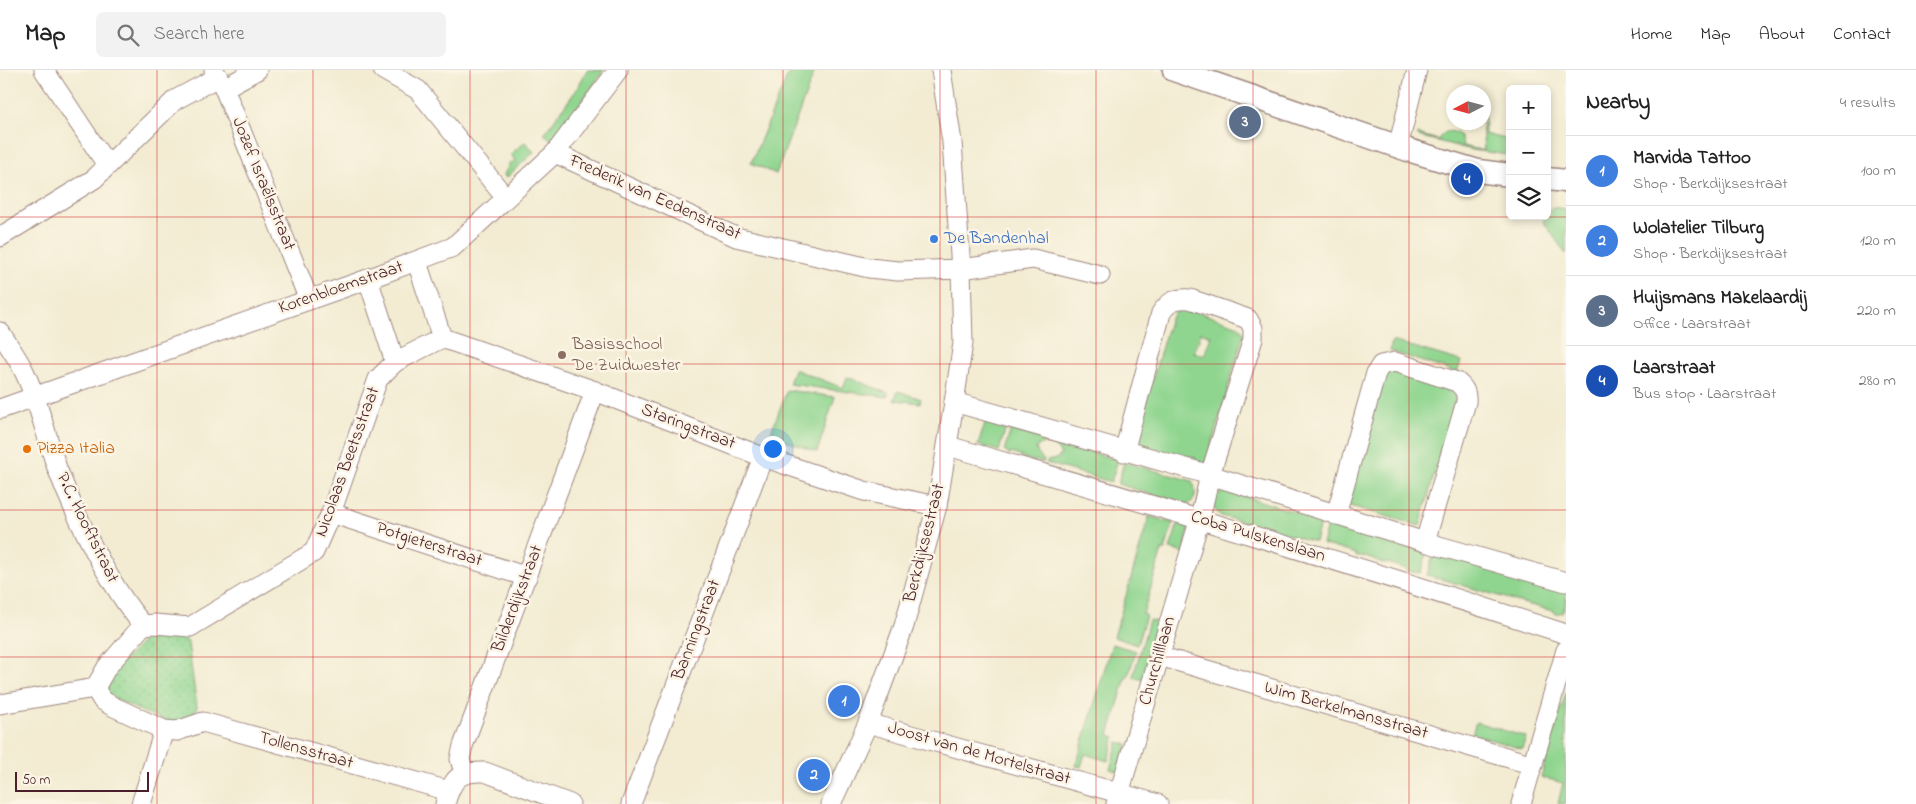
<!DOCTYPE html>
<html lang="en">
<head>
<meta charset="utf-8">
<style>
  body { margin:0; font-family:"Indie Flower",sans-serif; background:#f2f2f2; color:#222 }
  .controls { position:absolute; right:15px; top:15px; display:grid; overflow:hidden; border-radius:8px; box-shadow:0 2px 8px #0003 }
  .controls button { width:45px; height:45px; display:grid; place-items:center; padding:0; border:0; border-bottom:1px solid #e0e0e0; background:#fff; color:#222; font:25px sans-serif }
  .compass { position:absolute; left:1446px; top:15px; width:45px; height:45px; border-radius:50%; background:#fff; box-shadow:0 2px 8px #0003; rotate:264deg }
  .scale { position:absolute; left:15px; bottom:12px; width:134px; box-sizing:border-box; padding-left:5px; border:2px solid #4a1f2b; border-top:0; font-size:14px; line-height:18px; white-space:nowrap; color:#4a1f2b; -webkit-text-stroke:4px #fcf5e5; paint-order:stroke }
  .you { position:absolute; left:772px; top:378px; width:18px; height:18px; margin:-12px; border:4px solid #fff; border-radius:50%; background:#1a73e8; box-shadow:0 0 0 8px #1a73e833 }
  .badge { display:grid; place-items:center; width:32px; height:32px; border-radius:50%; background:#b45309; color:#fff; font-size:16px; font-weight:700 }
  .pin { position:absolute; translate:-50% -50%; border:2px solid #fff; box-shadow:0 1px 5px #0006 }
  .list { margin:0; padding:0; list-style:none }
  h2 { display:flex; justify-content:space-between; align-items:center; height:65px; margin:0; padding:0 20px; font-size:21px }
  h2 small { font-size:16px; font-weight:400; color:#767676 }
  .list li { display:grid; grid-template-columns:32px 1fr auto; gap:15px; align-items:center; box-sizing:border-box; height:70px; padding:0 20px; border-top:1px solid #e0e0e0 }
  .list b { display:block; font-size:19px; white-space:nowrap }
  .list p { margin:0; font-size:16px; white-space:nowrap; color:#767676 }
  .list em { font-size:16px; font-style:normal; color:#767676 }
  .icon { flex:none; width:28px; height:28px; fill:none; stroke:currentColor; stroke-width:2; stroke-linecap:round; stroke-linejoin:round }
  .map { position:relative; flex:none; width:1566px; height:734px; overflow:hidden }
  header { display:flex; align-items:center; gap:30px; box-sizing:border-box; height:70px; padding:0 25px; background:#fff; border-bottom:1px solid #e0e0e0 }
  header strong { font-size:24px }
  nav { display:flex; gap:28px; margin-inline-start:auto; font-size:18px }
  .search { width:350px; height:45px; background:#f2f2f2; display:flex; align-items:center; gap:12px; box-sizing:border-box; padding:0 18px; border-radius:8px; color:#767676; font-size:19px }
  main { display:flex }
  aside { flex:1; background:#fff }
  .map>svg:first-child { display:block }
  .green { fill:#8fd58f; stroke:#6c7a5d; fill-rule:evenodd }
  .park { fill:url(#park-dots); stroke:#6c7a5d }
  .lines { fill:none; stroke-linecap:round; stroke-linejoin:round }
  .minor-casing { stroke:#9e867f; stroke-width:21 }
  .tertiary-casing { stroke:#9e867f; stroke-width:25 }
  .minor { stroke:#fff; stroke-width:19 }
  .tertiary { stroke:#fff; stroke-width:22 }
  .grid { fill:none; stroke:#d62828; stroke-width:1; stroke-opacity:0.55 }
  .shop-dot { fill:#3f7fe0; stroke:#fcf5e5; stroke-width:2 }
  .education-dot { fill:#8d6e63; stroke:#fcf5e5; stroke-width:2 }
  .food-dot { fill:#e8710a; stroke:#fcf5e5; stroke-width:2 }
  .labels { text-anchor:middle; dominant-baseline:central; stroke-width:5; stroke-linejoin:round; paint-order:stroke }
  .street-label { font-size:18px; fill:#4a1f2b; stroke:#fcf5e5 }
  .shop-label { font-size:18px; fill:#366cbe; stroke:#fcf5e5; text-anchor:start }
  .education-label { font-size:18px; fill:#785e54; stroke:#fcf5e5; text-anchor:start }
  .food-label { font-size:18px; fill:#c56008; stroke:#fcf5e5; text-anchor:start }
</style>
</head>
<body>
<header>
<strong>Map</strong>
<div class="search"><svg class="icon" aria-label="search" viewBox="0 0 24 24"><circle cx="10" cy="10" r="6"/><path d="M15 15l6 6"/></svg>Search here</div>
<nav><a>Home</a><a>Map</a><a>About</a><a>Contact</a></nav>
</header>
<main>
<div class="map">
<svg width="1566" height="734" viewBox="0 0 1566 734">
  <defs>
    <pattern id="park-dots" width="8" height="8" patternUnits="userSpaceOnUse" patternTransform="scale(1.25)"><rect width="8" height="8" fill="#8fd58f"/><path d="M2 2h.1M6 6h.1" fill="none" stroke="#7db67c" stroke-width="1.8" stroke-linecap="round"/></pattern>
  </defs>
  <rect width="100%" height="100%" fill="#fcf5e5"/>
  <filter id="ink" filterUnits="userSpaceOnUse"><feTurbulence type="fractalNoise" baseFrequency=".02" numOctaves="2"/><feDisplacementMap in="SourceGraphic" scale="10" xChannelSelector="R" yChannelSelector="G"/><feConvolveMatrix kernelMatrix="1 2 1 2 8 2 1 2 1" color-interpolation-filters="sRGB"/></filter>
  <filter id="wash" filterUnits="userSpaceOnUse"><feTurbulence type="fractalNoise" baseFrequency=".0096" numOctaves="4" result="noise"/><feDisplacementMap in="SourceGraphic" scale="20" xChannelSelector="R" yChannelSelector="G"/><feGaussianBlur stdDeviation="1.12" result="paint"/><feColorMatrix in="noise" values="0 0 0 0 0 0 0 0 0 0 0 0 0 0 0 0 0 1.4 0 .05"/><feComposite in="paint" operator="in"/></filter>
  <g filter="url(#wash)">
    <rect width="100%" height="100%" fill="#f3ecd3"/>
    <!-- green -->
    <g class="green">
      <path d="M587 0H604L579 35 552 70 544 64 577 19Z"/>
      <path d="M790 0H815L776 104 751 93Z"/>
      <path d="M1484 36 1485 64 1509 70 1508 85 1472 80 1418 66V64L1438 70C1443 61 1452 58 1460 66L1463 76 1484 81 1482 53 1484 52Z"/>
      <path d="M525 72 534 82 506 108 504 105 510 92 512 94 515 91 511 84Z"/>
      <path d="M1552 137 1566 139V184L1543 151Z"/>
      <path d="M1186 238 1239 256 1244 263 1206 394 1195 391 1196 388 1190 386 1189 389 1134 373 1170 249 1176 241ZM1201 262 1211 266 1204 286 1194 282Z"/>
      <path d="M1392 271 1461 291 1457 303 1390 281Z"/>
      <path d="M794 299 843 318 847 307 888 323 887 327 789 314Z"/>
      <path d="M1396 301 1450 320 1456 327 1420 456 1347 435 1385 305 1388 302Z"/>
      <path d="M787 320 835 327 817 382 770 365Z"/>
      <path d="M898 321 921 329 920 333 894 330Z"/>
      <path d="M986 350 1006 357 999 381 978 375Z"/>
      <path d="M1014 358 1017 360 1037 366 1038 365 1050 370 1049 373 1041 374 1036 378 1038 384 1044 390 1043 393 1036 390 1035 392 1011 383 1010 385 1004 381 1011 359Z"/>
      <path d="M1053 371 1118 390 1111 412 1046 393 1047 391 1056 389 1061 385 1058 380 1052 374Z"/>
      <path d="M1124 392 1192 411C1199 423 1195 438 1178 434V432L1159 426 1158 428 1153 426V425L1118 414Z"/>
      <path d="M1227 421 1321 450 1315 472 1245 453V452L1221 446 1212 436C1213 425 1218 424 1227 421Z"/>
      <path d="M1149 446 1173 453 1165 480H1162L1143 544 1146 545 1137 575 1114 567Z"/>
      <path d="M1328 452 1427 481 1421 503 1406 501V499L1387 493 1386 494 1362 486H1356V484L1322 474Z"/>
      <path d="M1178 454 1189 457 1184 483 1170 479Z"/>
      <path d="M1434 483 1566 522V532L1563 542 1555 544 1553 541 1531 535 1530 536 1526 534 1438 508 1435 509V507L1427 505Z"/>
      <path d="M1149 550 1163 554 1147 611 1133 607Z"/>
      <path d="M1112 574 1136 581 1128 607H1126L1109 665 1115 667 1108 691 1085 684 1081 697 1076 696Z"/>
      <path d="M1566 622V734H1558L1563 713 1541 707Z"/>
      <path d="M1476 652 1526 667 1522 679 1472 664Z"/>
      <path d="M1118 672 1128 675 1120 702 1110 699Z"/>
    </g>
    <!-- park -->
    <path class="park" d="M157 561C169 563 182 561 188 573L197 637C194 646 183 654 173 652 158 650 129 635 115 629L107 622 108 609 110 605 146 568Z"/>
  </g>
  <g filter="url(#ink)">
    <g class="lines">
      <defs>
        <g id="minor">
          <path d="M44 0 107 95"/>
          <path d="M214 0 224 18 309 230"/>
          <path d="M383 0 418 20 505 127"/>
          <path d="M224 18 257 0"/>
          <path d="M1398 77 1417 0"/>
          <path d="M555 83 736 167 869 198 898 201 961 199 1033 189 1100 205"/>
          <path d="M0 167 94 109 175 30 218 7"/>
          <path d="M417 192 442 268"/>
          <path d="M0 262C8 275 17 287 24 301 39 332 46 366 57 398 76 448 109 515 143 555"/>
          <path d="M395 292 442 268 595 321 763 387 864 421 937 436"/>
          <path d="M954 332 1210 405 1425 472 1566 512"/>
          <path d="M0 339 368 209 453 177 555 83 618 0"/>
          <path d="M948 376C1155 435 1361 497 1566 564"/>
          <path d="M331 443 527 507"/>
          <path d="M1336 445 1376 303 1381 295 1395 292 1457 312C1464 318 1467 322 1466 332L1425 472"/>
          <path d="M143 555 155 554 190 557 314 482 331 443 378 309 395 292 368 209"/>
          <path d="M143 555 107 597 95 618 102 630 112 636 164 660 177 661 203 652 449 721"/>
          <path d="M1159 586 1533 695"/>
          <path d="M0 634 95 618"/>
          <path d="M868 653 1158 734"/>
          <path d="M464 703 460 689 463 676 595 321"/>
          <path d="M141 734 164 660"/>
          <path d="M445 734C452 709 458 701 485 702L570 734"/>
          <path d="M631 734 763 387"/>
          <path d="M831 734 868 653 904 556 937 436 953 339 963 273 961 199 952 72 941 0"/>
          <path d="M1116 734 1200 448 1210 405 1253 269V258L1248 249 1190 229C1176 228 1169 231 1161 243L1124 382"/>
          <path d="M1521 734 1566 580"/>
        </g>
        <g id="tertiary">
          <path d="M1174 0 1408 80 1478 101 1510 105"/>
          <path d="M1547 109 1566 111"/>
        </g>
      </defs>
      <!-- minor casing -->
      <use href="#minor" class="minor-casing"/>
      <!-- tertiary casing -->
      <use href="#tertiary" class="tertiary-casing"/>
      <!-- minor -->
      <use href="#minor" class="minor"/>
      <!-- tertiary -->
      <use href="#tertiary" class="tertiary"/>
    </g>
  </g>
  <!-- grid -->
  <path class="grid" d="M157 0V734M313 0V734M470 0V734M626 0V734M783 0V734M940 0V734M1096 0V734M1253 0V734M1409 0V734M0 147H1566M0 294H1566M0 440H1566M0 587H1566"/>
  <!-- markers -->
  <circle class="shop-dot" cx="934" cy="169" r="5"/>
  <circle class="education-dot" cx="562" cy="285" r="5"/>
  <circle class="food-dot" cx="27" cy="379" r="5"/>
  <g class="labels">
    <!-- street labels -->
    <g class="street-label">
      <text transform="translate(263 114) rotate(68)">Jozef Israëlsstraat</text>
      <text transform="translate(655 128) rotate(24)">Frederik van Eedenstraat</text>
      <text transform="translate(341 218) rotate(-19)">Korenbloemstraat</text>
      <text transform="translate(688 357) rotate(21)">Staringstraat</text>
      <text transform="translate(348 392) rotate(-70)">Nicolaas Beetsstraat</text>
      <text transform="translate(87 458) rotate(64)">P.C. Hooftstraat</text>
      <text transform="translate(1258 467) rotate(17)">Coba Pulskenslaan</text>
      <text transform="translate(925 473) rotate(-76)">Berkdijksestraat</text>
      <text transform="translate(429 475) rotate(18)">Potgieterstraat</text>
      <text transform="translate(518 529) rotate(-69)">Bilderdijkstraat</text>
      <text transform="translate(697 560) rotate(-69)">Banningstraat</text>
      <text transform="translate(1158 591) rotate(-74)">Churchilllaan</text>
      <text transform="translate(1346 641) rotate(16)">Wim Berkelmansstraat</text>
      <text transform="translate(306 681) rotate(16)">Tollensstraat</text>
      <text transform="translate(979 684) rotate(16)">Joost van de Mortelstraat</text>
    </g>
    <!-- shop labels -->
    <g class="shop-label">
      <text x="944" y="169">De Bandenhal</text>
    </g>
    <!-- education labels -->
    <g class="education-label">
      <text x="572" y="275">Basisschool<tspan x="572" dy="21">De Zuidwester</tspan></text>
    </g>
    <!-- food labels -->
    <g class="food-label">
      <text x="37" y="379">Pizza Italia</text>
    </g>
  </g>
</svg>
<div class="controls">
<button>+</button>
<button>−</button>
<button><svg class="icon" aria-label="layers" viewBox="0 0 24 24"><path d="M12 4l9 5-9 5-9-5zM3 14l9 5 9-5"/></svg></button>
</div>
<svg class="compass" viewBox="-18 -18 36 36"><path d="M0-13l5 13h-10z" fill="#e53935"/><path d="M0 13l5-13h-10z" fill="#767676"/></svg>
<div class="scale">50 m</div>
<div class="you"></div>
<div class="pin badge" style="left:844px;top:631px;background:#3f7fe0">1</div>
<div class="pin badge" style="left:814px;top:705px;background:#3f7fe0">2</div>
<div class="pin badge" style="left:1245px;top:52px;background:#5c6f8a">3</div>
<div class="pin badge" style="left:1467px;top:109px;background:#1a4fb4">4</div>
</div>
<aside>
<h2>Nearby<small>4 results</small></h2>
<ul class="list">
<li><span class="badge" style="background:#3f7fe0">1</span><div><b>Marvida Tattoo</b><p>Shop · Berkdijksestraat</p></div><em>100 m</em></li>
<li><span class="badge" style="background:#3f7fe0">2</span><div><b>Wolatelier Tilburg</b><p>Shop · Berkdijksestraat</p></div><em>120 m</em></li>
<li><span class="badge" style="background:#5c6f8a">3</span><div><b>Huijsmans Makelaardij</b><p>Office · Laarstraat</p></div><em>220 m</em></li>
<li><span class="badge" style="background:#1a4fb4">4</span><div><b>Laarstraat</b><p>Bus stop · Laarstraat</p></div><em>280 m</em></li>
</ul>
</aside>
</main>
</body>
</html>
